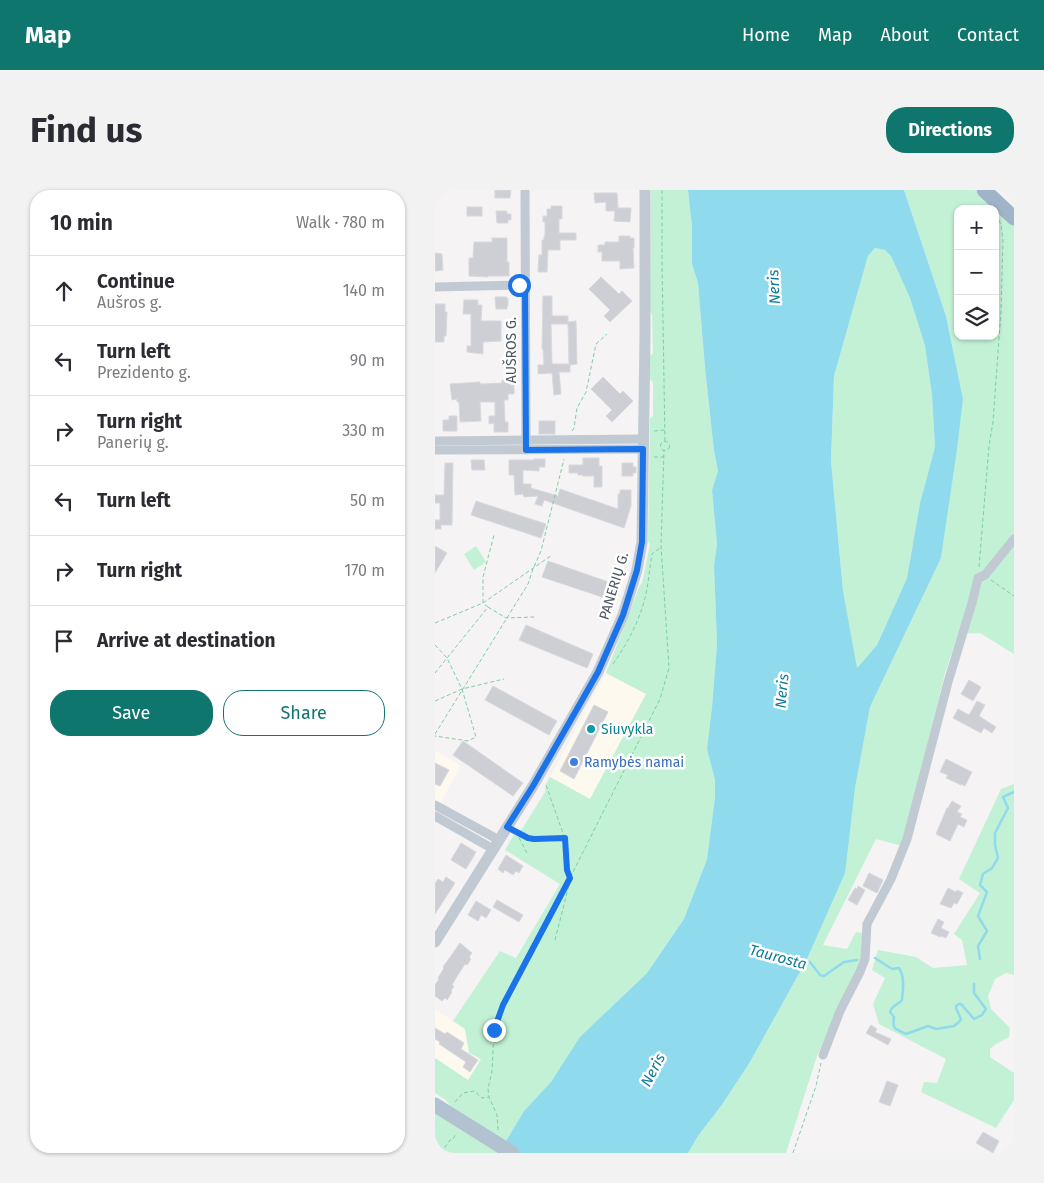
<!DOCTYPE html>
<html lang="en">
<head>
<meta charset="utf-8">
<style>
  body { margin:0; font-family:"Fira Sans",sans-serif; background:#f2f2f3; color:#2b2b33 }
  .controls { position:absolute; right:15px; top:15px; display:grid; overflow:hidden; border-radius:10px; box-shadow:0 1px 4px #0004 }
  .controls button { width:45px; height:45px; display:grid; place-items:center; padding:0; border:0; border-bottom:1px solid #e1e1e2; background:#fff; color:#2b2b33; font:25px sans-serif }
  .stop { position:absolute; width:15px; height:15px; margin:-11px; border:4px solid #1a73e8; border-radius:50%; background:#fff }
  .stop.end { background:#1a73e8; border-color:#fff; box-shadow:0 1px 5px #0008 }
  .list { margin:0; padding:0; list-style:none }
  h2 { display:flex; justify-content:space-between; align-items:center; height:65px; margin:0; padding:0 20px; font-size:21px }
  h2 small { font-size:16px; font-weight:400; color:#7c7c81 }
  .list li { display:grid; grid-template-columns:32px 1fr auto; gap:15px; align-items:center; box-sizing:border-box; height:70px; padding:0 20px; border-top:1px solid #e1e1e2 }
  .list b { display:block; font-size:19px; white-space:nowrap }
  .list p { margin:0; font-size:16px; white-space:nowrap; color:#7c7c81 }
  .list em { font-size:16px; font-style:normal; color:#7c7c81 }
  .actions { display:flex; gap:10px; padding:15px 20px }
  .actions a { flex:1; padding:11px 0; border:1px solid #0f766e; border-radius:20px; text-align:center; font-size:18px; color:#0f766e }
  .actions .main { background:#0f766e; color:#fff }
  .icon { flex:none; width:28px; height:28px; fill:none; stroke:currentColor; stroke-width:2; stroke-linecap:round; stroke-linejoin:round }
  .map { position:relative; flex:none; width:579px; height:963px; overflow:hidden; border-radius:20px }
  header { display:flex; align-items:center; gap:30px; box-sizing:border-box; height:70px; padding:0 25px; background:#0f766e; color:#fff }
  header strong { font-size:24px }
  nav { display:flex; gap:28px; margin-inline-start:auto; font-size:18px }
  .intro { display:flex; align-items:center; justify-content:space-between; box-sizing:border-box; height:120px; padding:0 30px }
  h1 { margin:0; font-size:35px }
  .button { padding:12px 22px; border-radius:20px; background:#0f766e; color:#fff; font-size:18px; font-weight:700 }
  main { display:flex; gap:30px; padding:0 30px }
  aside { flex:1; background:#fff; border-radius:20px; box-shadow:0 1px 4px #0004 }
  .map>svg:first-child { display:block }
  .commercial { fill:#fdf9ef }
  .green { fill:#c3f1d5; fill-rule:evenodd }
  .water { fill:#90daee; fill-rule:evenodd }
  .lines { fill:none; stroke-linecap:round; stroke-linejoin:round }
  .stream { stroke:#90daee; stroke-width:2.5 }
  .building { fill:#cdcfd5; stroke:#d7d9de; fill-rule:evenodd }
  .path { stroke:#7ad0a6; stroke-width:1; stroke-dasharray:4 2.5; stroke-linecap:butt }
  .minor { stroke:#c1cad2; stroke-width:9 }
  .tertiary { stroke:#c1cad2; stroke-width:11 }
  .primary { stroke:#b3c2d1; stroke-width:15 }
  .trunk { stroke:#9fb4c9; stroke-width:15 }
  .route { stroke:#1a73e8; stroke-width:6 }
  .culture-dot { fill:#0f9aa8; stroke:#fff; stroke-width:2 }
  .shop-dot { fill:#3f7fe0; stroke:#fff; stroke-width:2 }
  .labels { text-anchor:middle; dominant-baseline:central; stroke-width:5; stroke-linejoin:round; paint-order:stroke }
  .street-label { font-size:14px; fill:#4a5661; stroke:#fff }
  .culture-label { font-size:14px; fill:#0d838f; stroke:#fff; text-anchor:start }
  .shop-label { font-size:14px; fill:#366cbe; stroke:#fff; text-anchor:start }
  .water-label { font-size:15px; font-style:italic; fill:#0c7c9b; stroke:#fff }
</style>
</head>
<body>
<header>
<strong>Map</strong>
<nav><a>Home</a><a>Map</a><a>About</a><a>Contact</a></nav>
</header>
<div class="intro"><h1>Find us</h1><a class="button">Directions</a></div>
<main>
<aside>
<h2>10 min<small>Walk · 780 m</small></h2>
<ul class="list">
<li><svg class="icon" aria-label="ahead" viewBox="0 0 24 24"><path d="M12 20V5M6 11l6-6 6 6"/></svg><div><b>Continue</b><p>Aušros g.</p></div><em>140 m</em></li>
<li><svg class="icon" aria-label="left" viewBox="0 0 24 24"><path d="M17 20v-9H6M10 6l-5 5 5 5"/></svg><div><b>Turn left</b><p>Prezidento g.</p></div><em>90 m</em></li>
<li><svg class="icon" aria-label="right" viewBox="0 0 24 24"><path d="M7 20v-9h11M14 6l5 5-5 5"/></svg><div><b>Turn right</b><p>Panerių g.</p></div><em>330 m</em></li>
<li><svg class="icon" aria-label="left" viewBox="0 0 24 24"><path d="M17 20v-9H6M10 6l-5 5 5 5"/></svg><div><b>Turn left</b></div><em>50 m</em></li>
<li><svg class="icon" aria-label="right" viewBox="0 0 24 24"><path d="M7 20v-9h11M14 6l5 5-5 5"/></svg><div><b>Turn right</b></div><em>170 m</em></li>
<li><svg class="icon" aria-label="arrive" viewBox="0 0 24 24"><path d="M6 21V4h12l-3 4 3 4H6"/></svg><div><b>Arrive at destination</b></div></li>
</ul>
<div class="actions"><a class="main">Save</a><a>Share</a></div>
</aside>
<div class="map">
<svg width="579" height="963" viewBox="0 0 579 963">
  <rect width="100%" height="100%" fill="#f5f3f3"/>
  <!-- commercial -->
  <g class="commercial">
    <path d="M171 483 211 504 155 609 115 587Z"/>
    <path d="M0 560 26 576 0 623Z"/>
    <path d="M0 819 30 839 34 863 46 870 33 890 0 868Z"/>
  </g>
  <!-- green -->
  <g class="green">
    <path d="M216 0H253L257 37V74L263 93 270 178 279 261 283 281 277 300 282 354 279 376 282 454 277 517 272 559 280 590V607L272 669 249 729 212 783 173 820 116 892 89 921 71 952 20 922 11 910 0 903V868L33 890 46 869 34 863 30 839 18 831 65 761 81 768 125 694 70 660 80 643 87 639 110 602 111 594 115 587 155 609 211 504 171 483 205 395 207 393 215 354 213 351 215 228 218 226V192L215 189V166L218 163 217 125 215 121Z"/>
    <path d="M469 0H540L579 36V464L545 443 523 444 510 483 467 656 441 649 388 755 412 759 421 742 427 743 426 773 401 822 382 866 351 963H253L263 946 286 916 315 872 371 771 420 598 435 517 506 368 528 209 511 126ZM523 19H560V146H523Z"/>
    <path d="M440 58 450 60 456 66 475 108 490 156 497 205 500 257 485 313 472 388 442 455 421 479 408 401 396 271 399 186 433 66Z"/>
    <path d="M41 356 51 372 39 380 29 364Z"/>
    <path d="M579 591V785L571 783 560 789 553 806 556 819 575 838 574 847 561 854 555 859V867L579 883V910L561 938 486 902 489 892 502 893 511 869 444 834 438 814 450 788 437 780 443 760 481 767 498 778 532 775 527 750 519 744 545 703 524 689 566 599 579 594Z"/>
    <path d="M0 924 64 963H0Z"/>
  </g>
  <!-- water -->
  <path class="water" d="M253 0H469L511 126 528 209 522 259 506 368 435 517 420 598 410 683 371 771 315 872 286 916 263 946 253 963H64L89 921 116 892 145 847 212 783 249 729 272 669 280 607V590L272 559 277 517 282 454 279 376 282 354 277 300 283 281 279 261 270 178 263 93 257 74V37ZM440 58 450 60 456 66 475 108 490 156 497 205 500 257 485 313 472 388 442 455 422 478 408 401 396 271 399 186 433 66Z"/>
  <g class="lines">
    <!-- stream -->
    <g class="stream">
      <path d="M440 768 457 779 464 778C470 788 468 799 467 810 463 815 457 815 455 822L459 827C457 839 460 839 471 844L493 836 501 839 519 836 524 832 526 829 521 818V816L524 814H526L539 829 547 825 551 819 539 803V794"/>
      <path d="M545 769 543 756 552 741 543 726 552 702 545 695 548 684 557 678 563 668 560 655V643L573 618 568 607 579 602"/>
      <path d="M369 771 375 772 385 785 389 786 409 772 422 770"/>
    </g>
  </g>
  <!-- building -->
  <g class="building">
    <path d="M60 0H76L75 8H60Z"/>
    <path d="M159 3H182L183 18H196L195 32 179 31 180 21H171V12L160 13Z"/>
    <path d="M116 16H127V29H124V43H141V50H125V60H113L112 82H103L104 65H107V50H109V46H110V32H108V26H112V19H116Z"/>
    <rect x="32" y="17" width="15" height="9"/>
    <path d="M61 21H72V24H76V30H73V33H62Z"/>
    <path d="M184 46H195V48H199V58H198L199 78 185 79V71H167V62H163V55H170V52H184Z"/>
    <path d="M57 48H72V72H74V86H53V87L34 86V68H38L39 52H57Z"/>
    <path d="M0 63 7 64 8 80 0 81Z"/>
    <path d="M166 87 184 104 187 101 197 111 175 132 169 126 175 120 154 99Z"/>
    <path d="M108 106H117V126H133V132L141 131 142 174 135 175V182H124L126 204 119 205 117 183 103 184V175H109L108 159H107ZM116 134H133L134 174H117Z"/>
    <path d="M60 107H72V109H73V116H72V119H61Z"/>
    <path d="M29 110H43V115H47L46 131H66V151L48 152V164L32 162V156H36V124H28Z"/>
    <path d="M0 114H10V122H12L11 146H9V152H0Z"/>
    <path d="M168 187 185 204 188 201 198 211 177 232 171 226 177 220 156 199Z"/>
    <path d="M67 190H75V195H79V204H73V210H69L70 232H73V242H59V233L54 234V226H60V212H45L46 231 25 232 24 212H22V209L17 210 15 194 45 192V194L67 193Z"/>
    <path d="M14 226H22V241H8V230H14Z"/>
    <rect x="104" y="231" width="16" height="13"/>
    <path d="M148 268H164V276H167V297H159V286H148V285H143V283H134V275H148Z"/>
    <path d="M99 269H110V277H104V281L88 280V294H96V298L123 306 125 299 183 319V304H185V300H196V316L189 338 109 310 107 316 100 314 103 306 89 307 88 304 80 305 79 285H74V270H99Z"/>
    <path d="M36 270H49L50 280H37Z"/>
    <path d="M10 273H18L17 335H6V339H0V330H5V313H0V305H9Z"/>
    <path d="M187 273H198V277H201V283H198V286H187Z"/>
    <path d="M41 311 111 334 106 348 36 325Z"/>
    <path d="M0 356 12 363 0 383Z"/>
    <path d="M113 371 182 395 176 410 107 387Z"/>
    <path d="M91 435 158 464 152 478 84 450Z"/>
    <path d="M534 490 546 497 538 511 526 504Z"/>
    <path d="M58 496 122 531 114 545 50 510Z"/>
    <path d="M542 511 550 515 544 526 561 537 557 543 549 538 546 543 518 528 523 519 534 525Z"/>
    <path d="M159 515 173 522 139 589 125 581Z"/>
    <path d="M28 551 88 593 78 606 18 565Z"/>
    <path d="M511 569 537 582 530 596 526 594V595L511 588 513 585 505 582Z"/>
    <path d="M0 573 14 580 5 596 0 594Z"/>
    <path d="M517 611 526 616 522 622 527 624 525 627 532 630 529 637 523 634 515 651 501 644 512 618H513Z"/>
    <path d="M26 653 41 662 31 679 16 670Z"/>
    <path d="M71 665 88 676 84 683 81 681 78 685 70 680 68 683 63 679Z"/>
    <path d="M434 683 448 690 442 703 428 696Z"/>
    <path d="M11 687 20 693 0 724V694L3 689 8 692Z"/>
    <path d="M423 696 430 700 422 715 413 710 420 698 422 699Z"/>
    <path d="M513 698 521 702 522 700 528 703 522 714 519 713 516 718 505 714Z"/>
    <path d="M62 710 88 725 84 732 58 717Z"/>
    <path d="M41 711 56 720 51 728 46 725 43 731 33 725Z"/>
    <path d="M503 729 509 732 506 738 514 742 511 748 506 746 505 747 496 743Z"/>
    <path d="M25 753 37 763 34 767 36 769 32 775 30 774 21 788 17 795 19 796 16 801 17 802 12 810 10 808 7 811 0 806V795L4 789 3 788 9 778 8 777Z"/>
    <path d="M436 835 442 839 440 842 456 849 453 855 431 843Z"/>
    <path d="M0 838 10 844 12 842 29 853 26 859 43 870 35 882 28 877 31 872 4 854 5 852 0 849Z"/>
    <path d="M452 891 463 895 455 916 444 912Z"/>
    <path d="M548 942 564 951 558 963 541 953Z"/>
  </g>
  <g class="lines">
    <!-- path -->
    <g class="path">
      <path d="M227 0V72L230 251"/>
      <path d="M137 241 139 238 142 218 151 202 161 154 172 144"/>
      <path d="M219 241 230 240"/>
      <circle cx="230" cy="256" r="4.5"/>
      <path d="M219 267H229"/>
      <path d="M544 377 554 256 558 232 566 121 568 50 566 35 564 30"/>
      <path d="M556 390 579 406"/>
      <path d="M53 417 71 428 99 427"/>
      <path d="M0 433 48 413 117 365"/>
      <path d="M0 455 12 468 27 499 41 547 33 551 0 546"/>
      <path d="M178 474C194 451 207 426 212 399 214 387 215 375 217 364L225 358"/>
      <path d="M0 483 53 417 48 413V387L59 345"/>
      <path d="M0 511 27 499 69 489"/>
      <path d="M0 544 93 394 98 379 106 361 129 269"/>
      <path d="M81 641 93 648 99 649H130L111 595"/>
      <path d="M81 642 93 665"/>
      <path d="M120 750 135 691 132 680 130 649"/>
      <path d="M20 912 28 903 39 901 47 908 54 907"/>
      <path d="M63 940 62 925 54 907 53 899 57 881 59 840 68 815 135 688 225 509 234 478 226 356 229 260"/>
      <path d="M0 953 4 963"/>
      <path d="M6 963 15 950H17L22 943"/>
      <path d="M358 963 381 896 386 873"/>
    </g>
    <!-- minor -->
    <g class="minor">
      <path d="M90 0 91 260"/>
      <path d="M0 97 90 95"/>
      <path d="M0 251 208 249"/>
      <path d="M0 260 208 259"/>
      <path d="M0 615 64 650"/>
      <path d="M0 626 58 659"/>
      <path d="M388 865 405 821 425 782 430 769 432 734 456 689 472 649 513 492 537 413 543 388 550 385 579 349"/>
    </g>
    <!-- tertiary -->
    <path class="tertiary" d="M0 752 98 596 163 482 188 425 202 380 207 352 210 148V0"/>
    <!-- primary -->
    <path class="primary" d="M0 915 77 963"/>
    <!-- trunk -->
    <path class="trunk" d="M549 0 579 28"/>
  </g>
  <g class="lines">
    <!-- route -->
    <path class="route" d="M59 840 68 815 135 688 132 680 130 648 99 649 93 648 72 637 98 596 146 512 163 482 188 425 202 380 207 352 208 259 91 260 90 94 84 95"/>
  </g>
  <!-- markers -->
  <circle class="culture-dot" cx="156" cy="539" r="5"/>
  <circle class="shop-dot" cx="139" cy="572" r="5"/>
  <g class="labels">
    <!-- street labels -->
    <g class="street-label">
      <text transform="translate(76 160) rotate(-90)">AUŠROS G.</text>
      <text transform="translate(179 396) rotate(-73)">PANERIŲ G.</text>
    </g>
    <!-- culture labels -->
    <g class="culture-label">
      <text x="166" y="539">Siuvykla</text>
    </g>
    <!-- shop labels -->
    <g class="shop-label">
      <text x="149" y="572">Ramybės namai</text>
    </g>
    <!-- water labels -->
    <g class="water-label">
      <text transform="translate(339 97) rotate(-93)">Neris</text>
      <text transform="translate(347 501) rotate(-85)">Neris</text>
      <text transform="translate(343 767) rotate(15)">Taurosta</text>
      <text transform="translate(218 880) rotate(-62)">Neris</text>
    </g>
  </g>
</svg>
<div class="controls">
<button>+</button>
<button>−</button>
<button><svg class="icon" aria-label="layers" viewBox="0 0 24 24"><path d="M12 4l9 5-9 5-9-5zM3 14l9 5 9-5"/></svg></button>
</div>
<div class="stop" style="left:84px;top:95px"></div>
<div class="stop end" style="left:59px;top:840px"></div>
</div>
</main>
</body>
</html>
